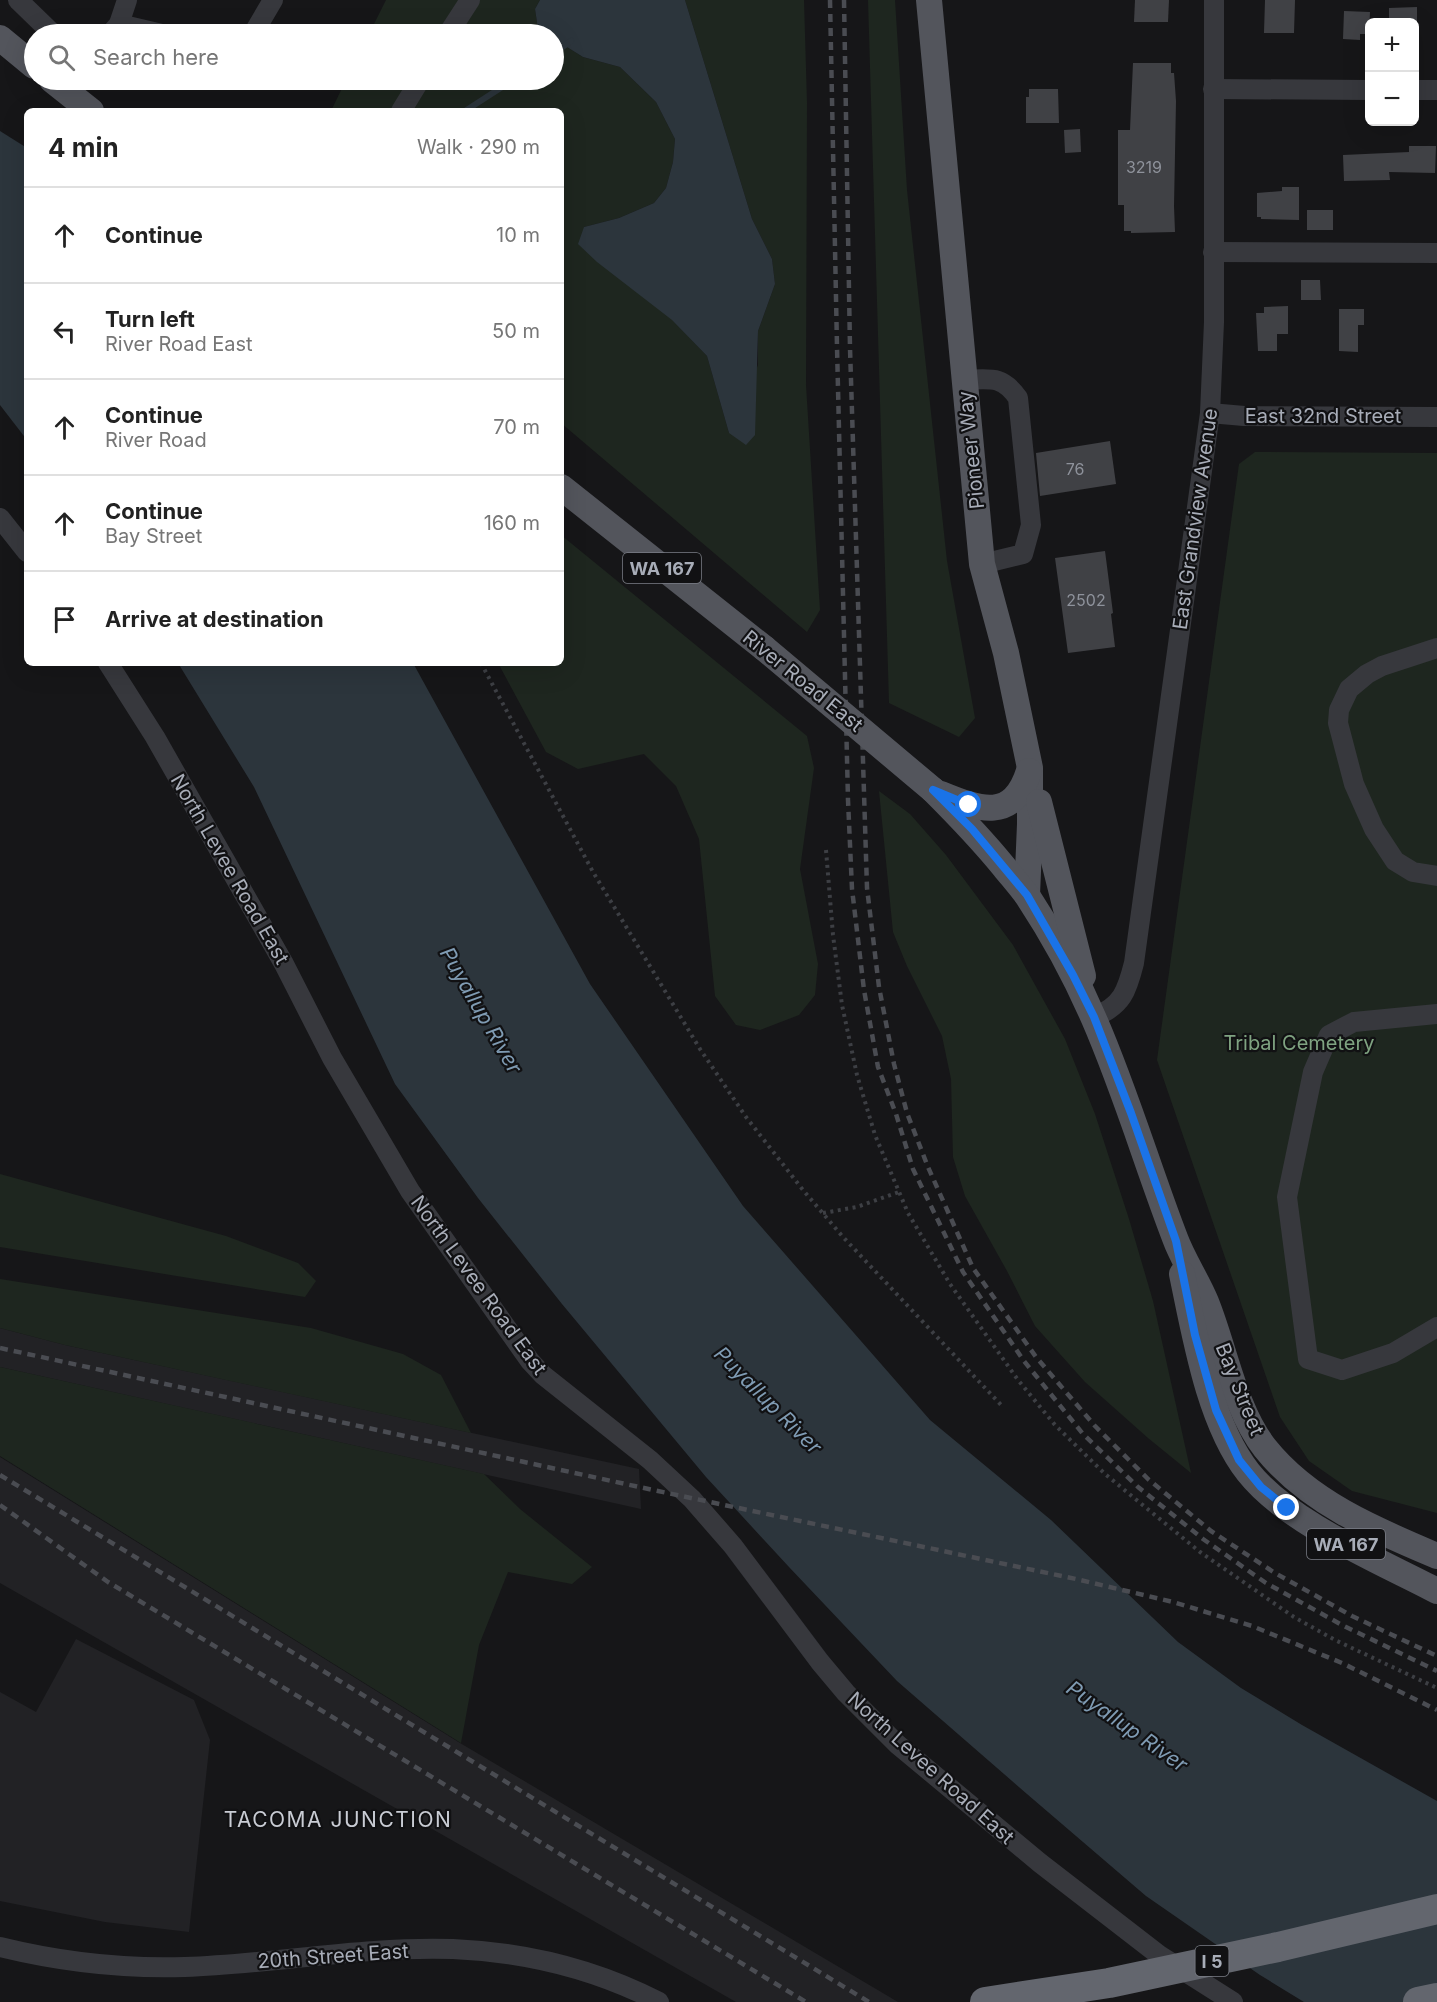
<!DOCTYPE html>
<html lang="en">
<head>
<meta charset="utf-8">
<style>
  body { margin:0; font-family:Inter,sans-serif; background:#f6f6f6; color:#222 }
  .controls { position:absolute; right:18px; top:18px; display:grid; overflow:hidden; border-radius:9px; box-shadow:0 6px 24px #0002 }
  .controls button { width:54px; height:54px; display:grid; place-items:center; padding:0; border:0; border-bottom:2px solid #e0e0e0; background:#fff; color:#222; font:30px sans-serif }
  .stop { position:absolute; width:18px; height:18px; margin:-14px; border:4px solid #1a73e8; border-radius:50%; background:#fff }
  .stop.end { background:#1a73e8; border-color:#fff; box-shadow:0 2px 6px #0008 }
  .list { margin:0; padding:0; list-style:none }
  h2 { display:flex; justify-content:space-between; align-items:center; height:78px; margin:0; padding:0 24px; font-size:26px }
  h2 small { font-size:20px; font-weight:400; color:#767676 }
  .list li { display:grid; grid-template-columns:39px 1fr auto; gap:18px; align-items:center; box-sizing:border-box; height:96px; padding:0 24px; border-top:2px solid #e0e0e0 }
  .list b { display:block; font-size:22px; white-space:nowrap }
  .list p { margin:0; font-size:20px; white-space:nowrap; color:#767676 }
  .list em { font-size:20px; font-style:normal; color:#767676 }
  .icon { flex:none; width:33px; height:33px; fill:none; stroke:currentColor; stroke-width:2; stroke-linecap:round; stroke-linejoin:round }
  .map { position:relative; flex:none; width:1437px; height:2002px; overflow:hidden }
  .search { position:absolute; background:#fff; box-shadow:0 6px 24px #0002; left:24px; top:24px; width:540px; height:66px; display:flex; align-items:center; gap:15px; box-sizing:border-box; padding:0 21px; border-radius:33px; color:#767676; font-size:22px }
  .panel { position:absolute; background:#fff; box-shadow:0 6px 24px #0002; left:24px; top:108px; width:540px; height:558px; border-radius:9px }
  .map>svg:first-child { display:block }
  .built { fill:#222225 }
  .green { fill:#1e261f }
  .water { fill:#2c353c }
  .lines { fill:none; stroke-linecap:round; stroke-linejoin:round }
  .stream { stroke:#2c353c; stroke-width:6 }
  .building { fill:#404145 }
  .path { stroke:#3d3f44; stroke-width:4; stroke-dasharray:3 4.5; stroke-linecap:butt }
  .minor { stroke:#37383d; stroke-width:20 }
  .major { stroke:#53555c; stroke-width:26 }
  .highway { stroke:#63666e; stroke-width:30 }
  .rail { stroke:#4a4c52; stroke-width:4.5; stroke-dasharray:8 6; stroke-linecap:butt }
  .major-bridge { stroke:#53555c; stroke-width:26 }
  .highway-bridge { stroke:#63666e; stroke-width:30 }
  .route { stroke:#1a73e8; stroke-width:8 }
  .labels { text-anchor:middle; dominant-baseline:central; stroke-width:4.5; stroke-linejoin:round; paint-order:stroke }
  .number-label { font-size:16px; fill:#8e929b }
  .shield { fill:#111113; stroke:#7b7e86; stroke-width:1.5 }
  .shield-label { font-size:18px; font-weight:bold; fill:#a8adb8 }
  .street-label { font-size:20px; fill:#a8adb8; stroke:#111113 }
  .park-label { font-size:20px; fill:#7fa381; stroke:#111113 }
  .water-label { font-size:21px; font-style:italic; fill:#7f9bb3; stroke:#111113 }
  .neighbourhood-label { font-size:21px; letter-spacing:1.5px; fill:#c9ccd4; stroke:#111113 }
</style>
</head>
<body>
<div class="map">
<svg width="1437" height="2002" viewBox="0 0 1437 2002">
  <rect width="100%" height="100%" fill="#161618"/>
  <!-- built -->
  <g class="built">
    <path d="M0 1328 65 1345 639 1469 641 1509 0 1367Z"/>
    <path d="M0 1457 460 1743 898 2002H736L0 1583Z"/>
    <path d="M76 1639 194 1700 210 1740 189 1932 105 1922 0 1901V1692L36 1712Z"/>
  </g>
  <!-- green -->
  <g class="green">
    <path d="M386 0H540L535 9 538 29 546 34H369Z"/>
    <path d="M685 0H804L807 103 806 385 820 610 807 632 561 423V111H331L346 80H554V39L583 57 620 67 656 102 675 139 673 162 666 188 654 203 619 218 584 227 707 356 729 433 758 365V331L775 284 772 259 752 219Z"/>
    <path d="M868 0H895L907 190 947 561 975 718 959 737 889 703Z"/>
    <path d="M1255 452 1437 453V1513L1352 1491 1309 1461 1280 1417 1157 1060 1239 464Z"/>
    <path d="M561 535 807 736 814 768 800 869 818 964 815 995 799 1015 760 1030 736 1025 715 996 699 839 676 786 644 754 578 769 546 752 498 663H561Z"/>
    <path d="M879 791 910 814 946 855 1013 945 1065 1039 1095 1114 1129 1219 1153 1301 1191 1473 1148 1438 1085 1382 1035 1326 1007 1271 965 1196 953 1157 951 1079 942 1036 907 966 893 932Z"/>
    <path d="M0 1174 226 1236 298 1263 316 1281 305 1297 0 1247Z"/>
    <path d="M0 1279 311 1328 403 1354 441 1375 471 1433 65 1345 0 1328Z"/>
    <path d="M0 1367 484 1474 520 1509 592 1567 572 1584 508 1572 479 1645 461 1743 0 1456Z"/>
  </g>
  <!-- water -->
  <g class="water">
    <path d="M540 0H685L752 219 772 259 775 284 758 331 755 435 746 445 729 433 707 356 672 320 597 262 578 244 584 227 619 218 654 203 666 188 673 162 675 139 656 102 620 67 583 57 554 39V34H546L538 29 535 9Z"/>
    <path d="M0 131 27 148V440L0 405Z"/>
    <path d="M178 663H413L590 984 743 1206 930 1420 1051 1520 1178 1642 1241 1688 1302 1725 1437 1801V2002H1304L1260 1975 1146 1896 1027 1794 897 1681 789 1567 706 1477 562 1304 478 1198 395 1084 254 787Z"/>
  </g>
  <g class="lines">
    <!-- stream -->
    <g class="stream">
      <path d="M554 53 571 41"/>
      <path d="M465 111 513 80"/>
    </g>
  </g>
  <!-- building -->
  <g class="building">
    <path d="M1135 0H1169L1168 22H1134Z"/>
    <path d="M1265 0H1295L1294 33H1264Z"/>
    <path d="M1417 7V22H1389V8Z"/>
    <path d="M1344 11 1370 12 1369 34H1360V40L1343 39Z"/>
    <path d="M1133 63H1171V73H1174L1176 101 1174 206 1175 232 1131 233V231H1124V205H1118V130H1130Z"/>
    <path d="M1029 89H1058L1059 123H1026V97H1029Z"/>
    <path d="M1080 129 1081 152 1065 153 1064 130Z"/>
    <path d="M1409 146H1436L1435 173 1389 172 1390 180 1344 181 1343 155 1409 152Z"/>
    <path d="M1282 187H1299V220L1261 219V217H1257V193L1282 191Z"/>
    <rect x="1307" y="210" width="26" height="20"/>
    <path d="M1301 280H1320L1321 300H1301Z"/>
    <path d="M1288 306V334H1277V351H1258L1256 313H1264V307Z"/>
    <path d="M1339 309H1364V325H1358V352L1339 351Z"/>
    <path d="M1110 441 1116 484 1040 496 1036 453Z"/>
    <path d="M1105 551 1113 613 1111 614 1115 647 1068 653 1055 558Z"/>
  </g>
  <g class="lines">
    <!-- path -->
    <g class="path">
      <path d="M481 663 593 872 700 1049 746 1117 803 1190 843 1237 1003 1407"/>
      <path d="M826 850 833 935 842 1005 857 1075 875 1135 908 1213 950 1284 1018 1380 1055 1425 1105 1474 1200 1552 1294 1617 1335 1640 1437 1688"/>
      <path d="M823 1213 857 1207 899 1192"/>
    </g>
    <!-- minor -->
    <g class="minor">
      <path d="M18 0 53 34"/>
      <path d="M119 24 162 34"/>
      <path d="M112 32 119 24 127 0"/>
      <path d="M253 34 273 0"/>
      <path d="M448 34 470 0"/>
      <path d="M1213 89 1370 90"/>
      <path d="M1414 90H1437"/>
      <path d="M401 111 420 80"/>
      <path d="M1213 252 1437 253"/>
      <path d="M964 380C990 379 1002 375 1018 398L1031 525 1023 554 982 564"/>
      <path d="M1210 413 1244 416 1437 417"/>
      <path d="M0 518 27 552"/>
      <path d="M1437 648 1382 666 1367 674 1349 689 1339 710 1338 723 1354 784 1374 829 1395 861 1413 872 1437 876"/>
      <path d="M108 663 155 737 284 964 332 1058 410 1191 530 1361 543 1375 650 1460 692 1499 733 1546 820 1662 846 1693 897 1744 1040 1863 1159 1955 1233 2002"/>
      <path d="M1437 1014 1354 1022 1329 1035 1313 1072 1287 1197 1308 1359 1342 1370 1393 1353 1437 1327"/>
      <path d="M1094 1017C1122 1006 1127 991 1134 963L1210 413 1214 322V0"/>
      <path d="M0 1947C61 1962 123 1969 185 1967 274 1964 363 1946 453 1949 524 1952 595 1969 659 2002"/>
    </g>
    <!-- major -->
    <g class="major">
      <path d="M929 0 982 564 1006 653 1030 768V824L1027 895"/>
      <path d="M0 38 34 66"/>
      <path d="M52 80 91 111"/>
      <path d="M561 487 764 648"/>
      <path d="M933 790C958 815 982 840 1004 867 1012 877 1021 887 1028 897 1053 935 1076 977 1094 1019 1125 1090 1147 1165 1175 1238 1183 1260 1197 1280 1206 1302 1225 1349 1234 1408 1265 1448 1308 1502 1375 1530 1437 1556"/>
      <path d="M941 794C980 810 1013 822 1029 771"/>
      <path d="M1039 802 1083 976"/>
      <path d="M1182 1274C1195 1336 1209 1422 1248 1472 1288 1523 1380 1561 1437 1591"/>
    </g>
    <!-- highway -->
    <path class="highway" d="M1418 2002 1437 1998"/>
    <!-- rail -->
    <g class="rail">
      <path d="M830 0 837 347 848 800 852 889 864 990 878 1067 896 1114 913 1169 963 1272 1024 1361 1083 1434 1138 1487 1203 1539 1266 1583 1342 1625 1437 1671"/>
      <path d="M844 0 850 348 867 888 879 987 894 1064 907 1113 928 1167 973 1268 1036 1357 1095 1426 1148 1479 1211 1531 1275 1573 1352 1616 1437 1656"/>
      <path d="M0 1348 653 1490 1076 1579 1173 1602 1252 1626 1342 1663 1437 1710"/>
      <path d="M0 1475 869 2002"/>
      <path d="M0 1505 108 1582 806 2002"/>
    </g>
    <!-- major-bridge -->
    <path class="major-bridge" d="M764 648 933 790"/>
    <!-- highway-bridge -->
    <path class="highway-bridge" d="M985 2002 1109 1983 1278 1947 1437 1909"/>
  </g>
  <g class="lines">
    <!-- route -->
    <path class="route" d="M969 805 933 790 972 829 1027 895 1073 975 1094 1017 1131 1113 1176 1241 1195 1335 1216 1410 1239 1460 1261 1487 1287 1508"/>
  </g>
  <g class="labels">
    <!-- number labels -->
    <g class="number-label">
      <text x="1144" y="167">3219</text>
      <text x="1075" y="469">76</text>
      <text x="1086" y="600">2502</text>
    </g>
    <!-- shield labels -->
    <g class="shield">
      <rect x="623" y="553" width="78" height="30" rx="4.5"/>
      <rect x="1307" y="1529" width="78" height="30" rx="4.5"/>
      <rect x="1195.5" y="1946" width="33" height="30" rx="4.5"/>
    </g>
    <g class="shield-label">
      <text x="662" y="568">WA 167</text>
      <text x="1346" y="1544">WA 167</text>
      <text x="1212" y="1961">I 5</text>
    </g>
    <!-- street labels -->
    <g class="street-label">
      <text x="1323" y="416">East 32nd Street</text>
      <text transform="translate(971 450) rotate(-96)">Pioneer Way</text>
      <text transform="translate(1195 519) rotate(-82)">East Grandview Avenue</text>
      <text transform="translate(803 681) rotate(39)">River Road East</text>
      <text transform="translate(230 869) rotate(60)">North Levee Road East</text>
      <text transform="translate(479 1285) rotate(54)">North Levee Road East</text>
      <text transform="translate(1240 1389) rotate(68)">Bay Street</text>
      <text transform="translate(931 1768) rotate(42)">North Levee Road East</text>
      <text transform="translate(333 1956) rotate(-4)">20th Street East</text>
    </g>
    <!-- park labels -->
    <g class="park-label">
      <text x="1299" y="1043">Tribal Cemetery</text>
    </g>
    <!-- water labels -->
    <g class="water-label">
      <text transform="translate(481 1010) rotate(60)">Puyallup River</text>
      <text transform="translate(768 1400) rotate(45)">Puyallup River</text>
      <text transform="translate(1127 1726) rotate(35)">Puyallup River</text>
    </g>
    <!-- neighbourhood labels -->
    <g class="neighbourhood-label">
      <text x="338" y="1819">TACOMA JUNCTION</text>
    </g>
  </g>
</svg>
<div class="controls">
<button>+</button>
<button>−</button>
</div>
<div class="stop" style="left:969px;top:805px"></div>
<div class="stop end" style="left:1287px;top:1508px"></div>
<div class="search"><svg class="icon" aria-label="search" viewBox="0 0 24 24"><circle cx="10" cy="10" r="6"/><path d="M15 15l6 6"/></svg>Search here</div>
<section class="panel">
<h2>4 min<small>Walk · 290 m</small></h2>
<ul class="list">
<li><svg class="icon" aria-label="ahead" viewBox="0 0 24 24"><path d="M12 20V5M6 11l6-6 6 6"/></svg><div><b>Continue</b></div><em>10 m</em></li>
<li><svg class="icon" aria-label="left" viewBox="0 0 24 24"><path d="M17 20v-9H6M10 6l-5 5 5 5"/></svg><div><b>Turn left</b><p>River Road East</p></div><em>50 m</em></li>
<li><svg class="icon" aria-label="ahead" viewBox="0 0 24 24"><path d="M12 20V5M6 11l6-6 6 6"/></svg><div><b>Continue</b><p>River Road</p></div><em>70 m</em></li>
<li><svg class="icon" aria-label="ahead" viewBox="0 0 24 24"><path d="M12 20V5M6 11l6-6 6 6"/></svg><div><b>Continue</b><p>Bay Street</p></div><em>160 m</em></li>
<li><svg class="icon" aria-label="arrive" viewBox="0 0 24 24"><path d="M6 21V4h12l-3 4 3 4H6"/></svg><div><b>Arrive at destination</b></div></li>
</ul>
</section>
</div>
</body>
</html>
